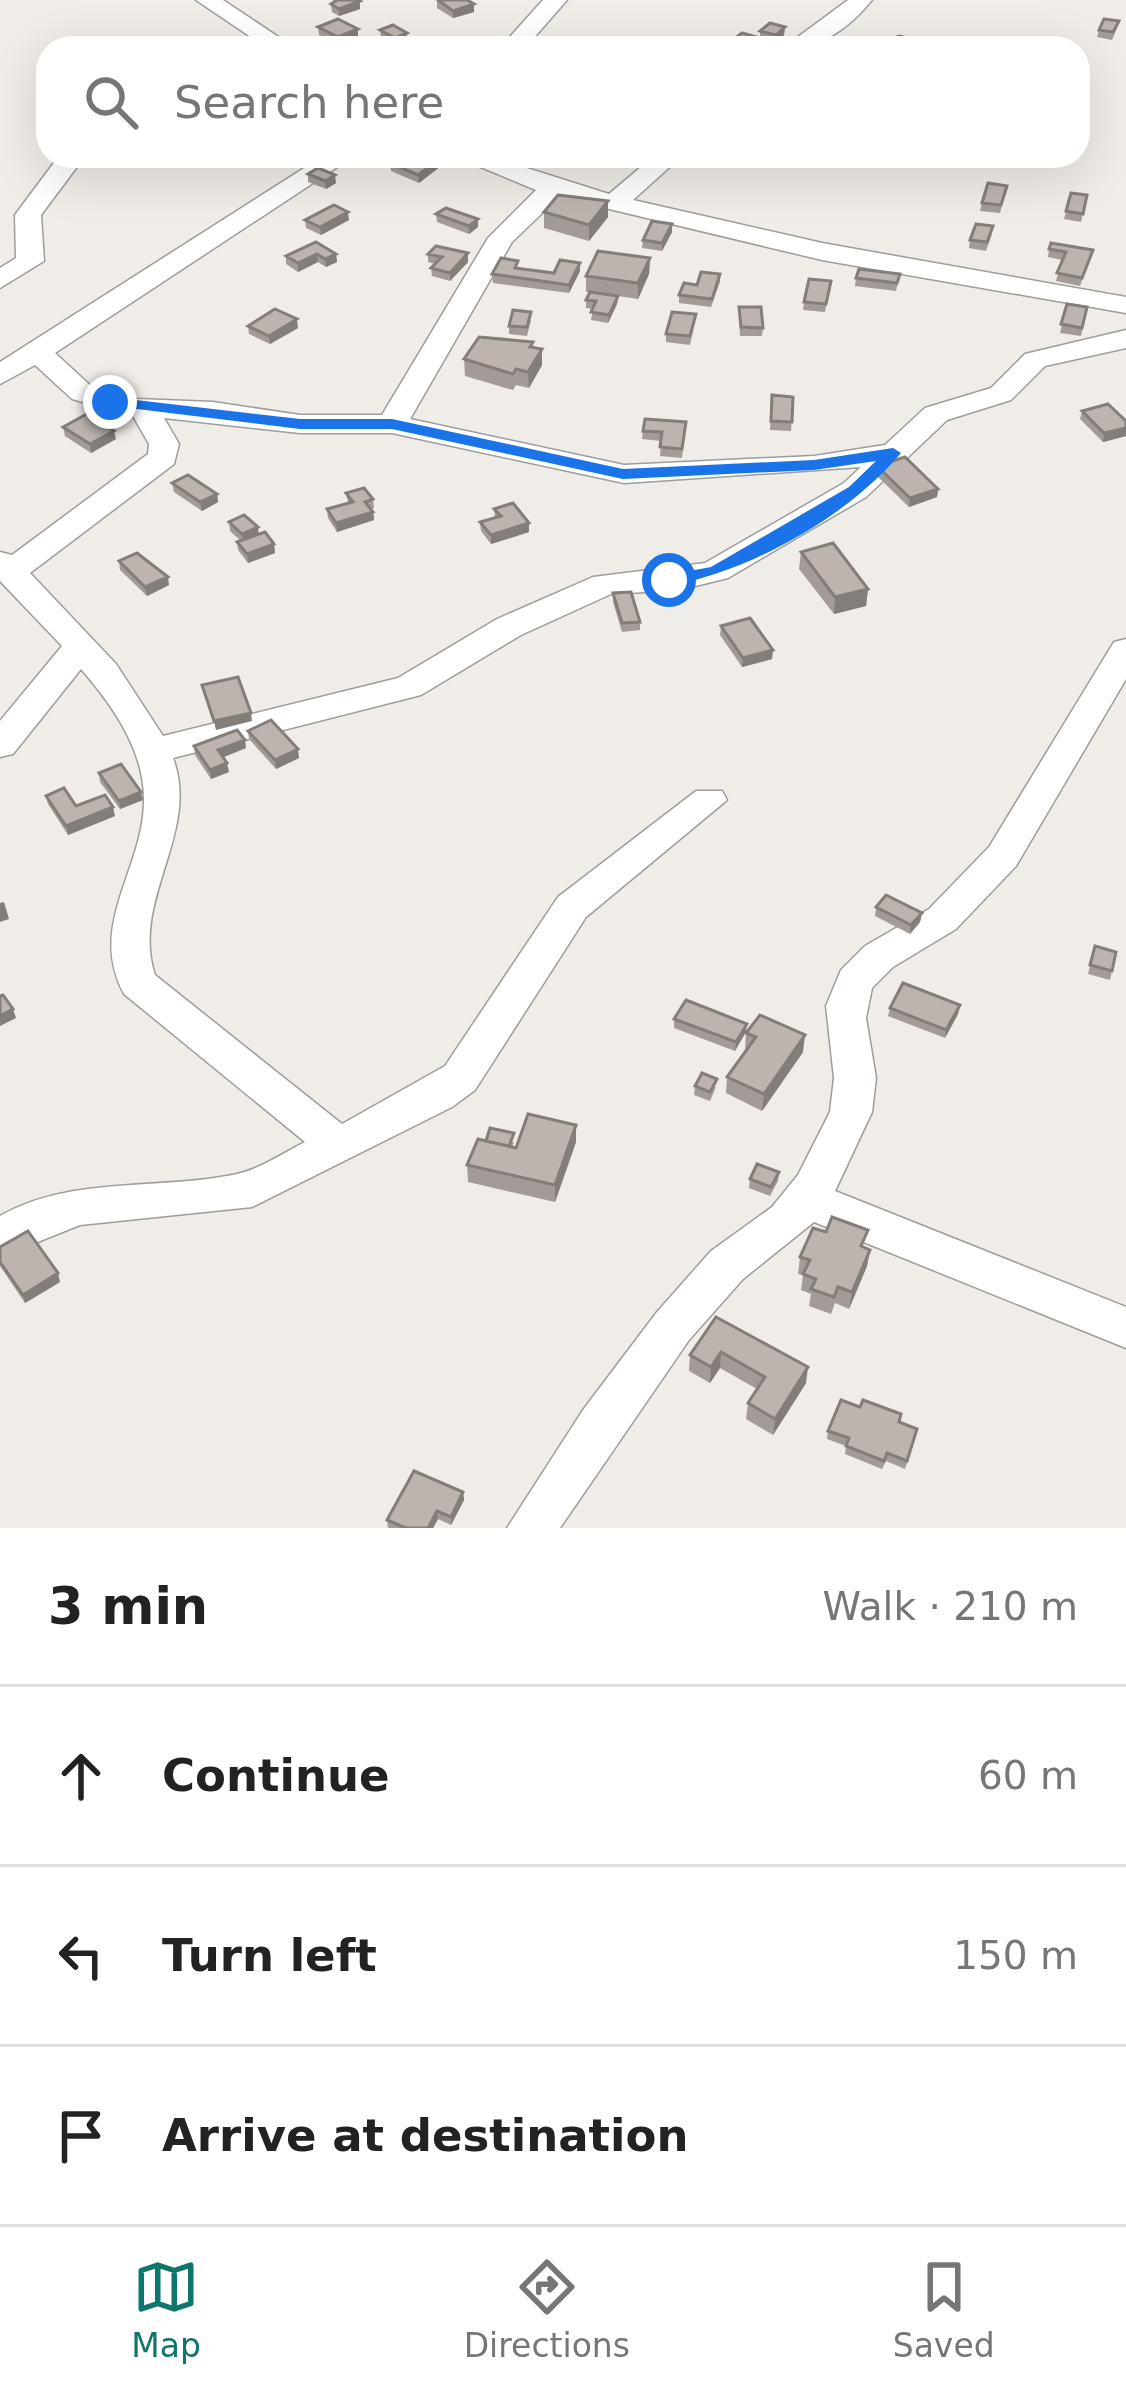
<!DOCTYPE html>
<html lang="en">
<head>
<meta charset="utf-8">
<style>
  body { margin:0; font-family:"DejaVu Sans",sans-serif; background:#f6f6f6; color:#222 }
  .stop { position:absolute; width:36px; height:36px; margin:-27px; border:9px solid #1a73e8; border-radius:50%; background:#fff }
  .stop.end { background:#1a73e8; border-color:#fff; box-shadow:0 3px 12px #0008 }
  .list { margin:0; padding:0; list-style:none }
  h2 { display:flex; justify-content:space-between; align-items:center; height:156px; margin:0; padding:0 48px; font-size:51px }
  h2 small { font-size:39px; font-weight:400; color:#767676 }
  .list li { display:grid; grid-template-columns:78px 1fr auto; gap:36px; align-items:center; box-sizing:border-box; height:180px; padding:0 48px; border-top:3px solid #e0e0e0 }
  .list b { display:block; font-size:45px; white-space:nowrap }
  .list em { font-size:39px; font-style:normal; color:#767676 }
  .icon { flex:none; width:66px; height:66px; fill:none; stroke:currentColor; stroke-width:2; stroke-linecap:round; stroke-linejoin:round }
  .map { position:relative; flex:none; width:1126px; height:1528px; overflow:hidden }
  .search { position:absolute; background:#fff; box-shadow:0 12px 48px #0002; left:36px; right:36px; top:36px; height:132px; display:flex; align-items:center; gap:30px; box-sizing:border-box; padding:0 42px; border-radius:36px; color:#767676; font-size:45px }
  .sheet { height:696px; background:#fff }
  nav { display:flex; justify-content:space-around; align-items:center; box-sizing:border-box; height:168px; border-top:3px solid #e0e0e0; background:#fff; font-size:33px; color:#767676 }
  nav a { display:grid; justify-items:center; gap:6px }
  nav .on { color:#0f766e }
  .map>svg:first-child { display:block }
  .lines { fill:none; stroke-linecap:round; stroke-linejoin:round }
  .minor-casing { stroke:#9d9d9d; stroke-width:3 }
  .minor { fill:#fff; fill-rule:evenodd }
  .wall { fill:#a39b97 }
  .shaded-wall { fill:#847e7b }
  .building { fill:#bdb4b0; stroke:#847e7b; stroke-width:3 }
  .route { fill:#1a73e8 }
</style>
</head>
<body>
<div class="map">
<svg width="1126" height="1528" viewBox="0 0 1126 1528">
  <rect width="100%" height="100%" fill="#f0ece7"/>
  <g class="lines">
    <defs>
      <g id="minor">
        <path d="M196 0H223L295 48H267Z"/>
        <path d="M543 0H567L525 48H500Z"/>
        <path d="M848 0H872C848 29 822 48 783 48Z"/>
        <path d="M59 156H85L41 215 44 261 0 288V268L16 258 15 215Z"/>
        <path d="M323 156H354L55 353 92 387 137 399 213 402 300 415H382L488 238 536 190 454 156H489L609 194 654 156H682L633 200 822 243 1126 297V313L822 260 559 197 512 242 410 419 624 465 814 456 885 445 925 408 991 388 1025 354 1126 330V348L1045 366 1011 400 947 420 866 497 728 578 679 590 611 594 521 635 421 695 173 758C201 832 130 901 155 975L342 1124 445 1066 558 897 696 791H722L727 800 586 917 475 1090 452 1107 252 1207 80 1225 0 1257V1216C73 1175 158 1191 237 1174 260 1169 283 1153 305 1142L124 994C87 926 143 870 144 802 145 751 113 706 81 669L13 754 0 757V721L62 646 0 581V552L12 555 148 454 149 444 133 416 72 399 35 365 0 384V362ZM164 418 300 433H392L624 483 861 467 844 483 705 563 593 577 497 619 398 678 163 736 116 664 30 573 174 464 179 444Z"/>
        <path d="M1126 639V679L1016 866 956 929 893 967 872 988 866 1018 876 1078 872 1112 835 1191 1126 1307V1348L814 1222 743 1279 689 1340 560 1528H507L583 1410 657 1312 711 1251 772 1207 798 1175 830 1112 834 1078 826 1006 841 970 865 946 929 909 989 847 1114 642Z"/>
      </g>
    </defs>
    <!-- minor casing -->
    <use href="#minor" class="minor-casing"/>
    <!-- minor -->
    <use href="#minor" class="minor"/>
  </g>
  <!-- wall -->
  <g class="wall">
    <path d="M360 1V9L339 16 332 12 331 4Z"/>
    <path d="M437 1 474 4V12L453 18 437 8Z"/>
    <path d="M318 27 358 36 339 44 319 35Z"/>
    <path d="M785 27 784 35 775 43 770 42V48L733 47 734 39 760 38V31Z"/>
    <path d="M1117 28 1112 40 1097 37 1099 30Z"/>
    <path d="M380 30 407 41 395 46 381 38Z"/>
    <path d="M446 156V162L419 183 391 171 390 157 392 156Z"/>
    <path d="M308 174 336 183 326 189 308 182Z"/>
    <path d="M1007 186 1000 213 980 211 982 203Z"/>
    <path d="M1071 193 1087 195 1081 222 1064 219Z"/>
    <path d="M544 212 608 217 589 241 544 228Z"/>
    <path d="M436 214 478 227 469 234 437 222Z"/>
    <path d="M305 220H349L321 235 306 228Z"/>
    <path d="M672 232 662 251 642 248 643 240Z"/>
    <path d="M992 234 986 251 969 248 970 240Z"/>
    <path d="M1049 249 1093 250 1080 286 1056 281 1062 260 1048 257Z"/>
    <path d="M336 254 337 262 326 267 318 262 298 272 286 264V256Z"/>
    <path d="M428 254 468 262 450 281 432 276 431 268 435 264 428 262Z"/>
    <path d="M650 258 649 274 638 299 618 296 617 304 608 323 591 320 593 309 586 308V300L589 292H586V276Z"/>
    <path d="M519 268 554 273 580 271 569 293 493 283 492 274Z"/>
    <path d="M720 274V282L711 307 679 303V295Z"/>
    <path d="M900 274 896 291 855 286 856 278Z"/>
    <path d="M831 281 825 312 803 310 804 302Z"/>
    <path d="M1067 304 1087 307 1081 336 1060 333Z"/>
    <path d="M739 307 763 328 762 336H740Z"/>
    <path d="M531 320 527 336 509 334V326Z"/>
    <path d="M695 322 690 345 666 342V334Z"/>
    <path d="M248 326 298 328 270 344 249 334Z"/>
    <path d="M533 342V347L542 349V365L529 388 516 385 513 390 465 376 464 359Z"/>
    <path d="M772 395 793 397 791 431 770 430Z"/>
    <path d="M1082 411 1126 421V436L1103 442 1080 419Z"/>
    <path d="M686 422 682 458 660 456 661 441 642 439 643 431Z"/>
    <path d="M63 427 116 439 91 453 65 436Z"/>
    <path d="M877 466 938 489 937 497 909 507 876 475Z"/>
    <path d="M172 483 217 494 218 502 202 511 174 492Z"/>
    <path d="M346 493 373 499 374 508 371 509 373 512 374 520 337 532 328 518 327 509 348 503Z"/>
    <path d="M494 509 529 523V532L491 544 481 531 480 522 495 518Z"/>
    <path d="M229 522 259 535 274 544 275 553 248 563 238 550 237 542 241 541 230 531Z"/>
    <path d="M801 552 868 589 866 606 834 614 799 569Z"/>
    <path d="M119 561 169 585 147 596 120 570Z"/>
    <path d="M613 593 640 622V630L622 632 613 602Z"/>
    <path d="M721 626 772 659 742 667 720 635Z"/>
    <path d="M248 731 299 758 276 769 249 739Z"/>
    <path d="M194 746 246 748 223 757 229 772 211 779 195 755Z"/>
    <path d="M99 773 143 800 120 809 100 782Z"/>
    <path d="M46 796 76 806 115 816 68 835 48 804Z"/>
    <path d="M876 907 922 913 920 922 910 934 875 916Z"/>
    <path d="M1095 946 1116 952 1110 980 1088 974Z"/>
    <path d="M960 1005 958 1014 945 1038 888 1016 890 1008Z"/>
    <path d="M674 1019 747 1024 735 1051 674 1028Z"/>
    <path d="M746 1033 803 1052 762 1111 726 1093 727 1077 746 1050H745Z"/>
    <path d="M695 1086 716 1087 710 1101 694 1095Z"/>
    <path d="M486 1141 514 1142 512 1147 576 1142 555 1202 468 1182 467 1165Z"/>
    <path d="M779 1172 778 1181 770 1196 749 1188 750 1179Z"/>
    <path d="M0 1247 60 1282 25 1303 0 1266Z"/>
    <path d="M865 1247 870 1250 867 1266 849 1309 835 1303 831 1314 809 1306 811 1294 801 1290 803 1275 798 1274 800 1257Z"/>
    <path d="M716 1317 806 1383 773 1435 746 1419 748 1403 757 1389 720 1368 710 1383 689 1371 690 1355Z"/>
    <path d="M899 1422 915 1437 905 1469 886 1461 882 1469 845 1454 846 1446 827 1439 828 1431Z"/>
    <path d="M463 1492 464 1500 451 1525 438 1519 433 1528H388L387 1520Z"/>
  </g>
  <!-- shaded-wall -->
  <g class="shaded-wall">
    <path d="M360 1V9L339 16V9Z"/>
    <path d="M474 4V12L453 18V11Z"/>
    <path d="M785 27 784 35 775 43 776 35Z"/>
    <path d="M358 29V36L339 44 338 37Z"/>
    <path d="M407 33V41L395 46V38Z"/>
    <path d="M443 156H446V162L419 183 418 175Z"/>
    <path d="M335 175 336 183 326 189 325 181Z"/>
    <path d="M608 201V217L589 241V225Z"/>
    <path d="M348 212 349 220 321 235 320 227Z"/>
    <path d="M478 219V227L469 234V226Z"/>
    <path d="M672 224V232L662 251V243Z"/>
    <path d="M468 253V262L450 281V273Z"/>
    <path d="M317 254 318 262 298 272V263Z"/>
    <path d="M336 254 337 262 326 267 325 259Z"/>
    <path d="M650 258 649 274 638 299V283Z"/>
    <path d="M580 263V271L569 293V285Z"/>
    <path d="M618 296 617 304 608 323 609 315Z"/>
    <path d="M297 319 298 328 270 344 269 336Z"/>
    <path d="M542 349V365L529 388 528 372Z"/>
    <path d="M1126 428V436L1103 442 1104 433Z"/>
    <path d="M114 431 116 439 91 453 90 444Z"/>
    <path d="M938 489 937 497 909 507 910 498Z"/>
    <path d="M217 494 218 502 202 511 200 502Z"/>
    <path d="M373 512 374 520 337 532 336 523Z"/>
    <path d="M529 523V532L491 544V535Z"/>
    <path d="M258 527 259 536 243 543 242 534Z"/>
    <path d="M274 544 275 553 248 563 247 554Z"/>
    <path d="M168 577 169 585 147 596 145 587Z"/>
    <path d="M868 589 866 606 834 614 835 597Z"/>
    <path d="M773 650 772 659 742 667 743 658Z"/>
    <path d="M251 713 252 721 216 730 214 721Z"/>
    <path d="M245 740 246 748 219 759 218 750Z"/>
    <path d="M298 749 299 758 276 769 275 760Z"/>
    <path d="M227 763 229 772 211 779 210 770Z"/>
    <path d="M141 792 143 800 120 809 119 801Z"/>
    <path d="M113 807 115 816 68 835 66 826Z"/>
    <path d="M4 902 9 919 0 922V903Z"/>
    <path d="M922 913 920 922 910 934 911 925Z"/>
    <path d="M960 1005 958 1014 945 1038 946 1030Z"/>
    <path d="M13 1009 16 1018 0 1026V1016Z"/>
    <path d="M747 1024 746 1032 735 1051 736 1042Z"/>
    <path d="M805 1035 803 1052 762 1111 764 1094Z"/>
    <path d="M576 1125V1142L555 1202V1185Z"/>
    <path d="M870 1250 867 1266 849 1309 852 1292Z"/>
    <path d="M58 1273 60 1282 25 1303 23 1295Z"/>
    <path d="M721 1352 720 1368 710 1383 711 1367Z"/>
    <path d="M808 1367 806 1383 773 1435 775 1419Z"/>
    <path d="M463 1492 464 1500 451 1525V1517Z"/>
    <path d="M437 1511 438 1519 433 1528H428Z"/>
  </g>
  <!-- building -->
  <g class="building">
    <path d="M337 0H358L360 1 339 9 331 4Z"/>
    <path d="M438 0H467L474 4 453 11Z"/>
    <path d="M338 19 358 29 338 37 318 27Z"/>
    <path d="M1104 19 1119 21 1113 32 1099 30Z"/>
    <path d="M770 23 785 27 776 35 760 31Z"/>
    <path d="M393 25 407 33 395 38 380 30Z"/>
    <path d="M742 33 771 41 761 48H739L746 42 734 39Z"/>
    <path d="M899 36 912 39 903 48 876 46Z"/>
    <path d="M443 156 418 175 390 163 397 160 390 157 392 156Z"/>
    <path d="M318 168 335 175 325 181 308 174Z"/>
    <path d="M988 183 1007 186 1001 205 982 203Z"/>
    <path d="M1071 193 1087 195 1083 214 1066 211Z"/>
    <path d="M558 195 608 201 589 225 544 212Z"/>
    <path d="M334 205 348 212 320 227 305 220Z"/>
    <path d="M446 208 478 219 469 226 436 214Z"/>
    <path d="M652 221 672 224 662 243 643 240Z"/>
    <path d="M976 224 993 226 987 242 970 240Z"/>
    <path d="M316 242 336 254 325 259 317 254 298 263 286 256Z"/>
    <path d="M1051 243 1093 250 1082 278 1057 273 1066 252 1049 249Z"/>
    <path d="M436 246 468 253 450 273 431 268 442 257 428 254Z"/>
    <path d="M598 251 650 258 638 283 586 276Z"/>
    <path d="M501 258 518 261 515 268 554 273 560 260 580 263 569 285 492 274Z"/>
    <path d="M859 269 900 274 897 283 856 278Z"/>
    <path d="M701 272 720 274 712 299 679 295 684 283 697 285Z"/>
    <path d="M809 279 831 281 826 304 804 302Z"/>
    <path d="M590 292 618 296 609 315 591 312 596 301 586 300Z"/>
    <path d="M1067 304 1087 307 1082 328 1061 324Z"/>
    <path d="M739 307H761L763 328 741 327Z"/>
    <path d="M275 309 297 319 269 336 248 326Z"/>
    <path d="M513 310 531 312 527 327 509 326Z"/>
    <path d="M672 312 696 314 690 336 666 334Z"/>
    <path d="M479 337 533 342 530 347 542 349 528 372 516 369 513 374 464 359Z"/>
    <path d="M772 395 793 397 792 422 771 421Z"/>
    <path d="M1108 404 1126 421V428L1104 433 1082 411Z"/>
    <path d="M87 414 114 431 90 444 63 427Z"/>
    <path d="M645 419 686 422 682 449 660 447 662 432 643 431Z"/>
    <path d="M905 457 938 489 910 498 877 466Z"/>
    <path d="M188 475 217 494 200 502 172 483Z"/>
    <path d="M364 488 373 499 365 502 373 512 336 523 327 509 353 502 346 493Z"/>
    <path d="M513 503 529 523 491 535 480 522 501 516 494 509Z"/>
    <path d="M244 515 258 527 242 534 229 522Z"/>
    <path d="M265 532 274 544 247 554 237 542Z"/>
    <path d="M833 543 868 589 835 597 801 552Z"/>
    <path d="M137 553 168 577 145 587 119 561Z"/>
    <path d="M631 592 640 622 622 623 613 593Z"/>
    <path d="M750 618 773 650 743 658 721 626Z"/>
    <path d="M238 677 251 713 214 721 202 685Z"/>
    <path d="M271 720 298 749 275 760 248 731Z"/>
    <path d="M237 730 245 740 218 750 227 763 210 770 194 746Z"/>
    <path d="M121 764 141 792 119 801 99 773Z"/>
    <path d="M64 788 76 806 105 795 113 807 66 826 46 796Z"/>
    <path d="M886 895 922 913 911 925 876 907Z"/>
    <path d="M1095 946 1116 952 1112 971 1090 965Z"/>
    <path d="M903 983 960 1005 946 1030 890 1008Z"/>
    <path d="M3 995 13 1009 0 1016V996Z"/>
    <path d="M686 1000 747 1024 736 1042 674 1019Z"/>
    <path d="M760 1015 805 1035 764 1094 727 1077 756 1037 746 1033Z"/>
    <path d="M702 1073 717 1079 710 1092 695 1086Z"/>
    <path d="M528 1114 576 1125 555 1185 467 1165 478 1139 516 1148Z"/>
    <path d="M490 1128 514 1133 509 1146 486 1141Z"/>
    <path d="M757 1164 779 1172 771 1187 750 1179Z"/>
    <path d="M832 1217 868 1230 861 1246 870 1250 852 1292 838 1287 834 1297 811 1289 816 1279 803 1274 810 1260 800 1257 813 1228 826 1232Z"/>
    <path d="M28 1231 58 1273 23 1295 0 1262V1247Z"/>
    <path d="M716 1317 808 1367 775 1419 748 1403 765 1377 721 1352 711 1367 690 1355Z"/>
    <path d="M841 1400 860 1407 863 1400 901 1414 899 1422 917 1429 907 1461 887 1453 884 1461 846 1446 849 1438 828 1431Z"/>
    <path d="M414 1471 463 1492 451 1517 437 1511 428 1528H406L387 1520Z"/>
  </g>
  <!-- route -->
  <path class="route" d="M110 397 300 419H392L623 469 814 460 893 448 901 453C846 518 752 570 669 586L663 584V576L711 567 849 487 876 461 814 470 623 479 392 429H300L104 405Z"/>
</svg>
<div class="stop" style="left:669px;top:580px"></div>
<div class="stop end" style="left:110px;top:402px"></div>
<div class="search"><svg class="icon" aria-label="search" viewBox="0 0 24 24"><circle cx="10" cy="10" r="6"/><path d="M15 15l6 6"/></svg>Search here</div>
</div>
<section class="sheet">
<h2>3 min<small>Walk · 210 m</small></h2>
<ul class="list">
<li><svg class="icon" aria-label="ahead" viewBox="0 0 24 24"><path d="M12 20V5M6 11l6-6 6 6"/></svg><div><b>Continue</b></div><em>60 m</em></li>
<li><svg class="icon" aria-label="left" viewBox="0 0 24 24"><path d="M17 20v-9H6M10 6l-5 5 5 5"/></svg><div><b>Turn left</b></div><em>150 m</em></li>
<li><svg class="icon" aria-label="arrive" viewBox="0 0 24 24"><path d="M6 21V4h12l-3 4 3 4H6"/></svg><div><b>Arrive at destination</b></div></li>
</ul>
</section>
<nav>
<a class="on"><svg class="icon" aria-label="map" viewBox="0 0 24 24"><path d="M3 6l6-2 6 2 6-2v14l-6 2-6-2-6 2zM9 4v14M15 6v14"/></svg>Map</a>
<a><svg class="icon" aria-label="directions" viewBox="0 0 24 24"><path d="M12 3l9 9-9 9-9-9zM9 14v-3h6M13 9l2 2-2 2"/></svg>Directions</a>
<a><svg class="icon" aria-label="saved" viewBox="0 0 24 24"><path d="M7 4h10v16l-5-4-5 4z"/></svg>Saved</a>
</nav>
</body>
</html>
